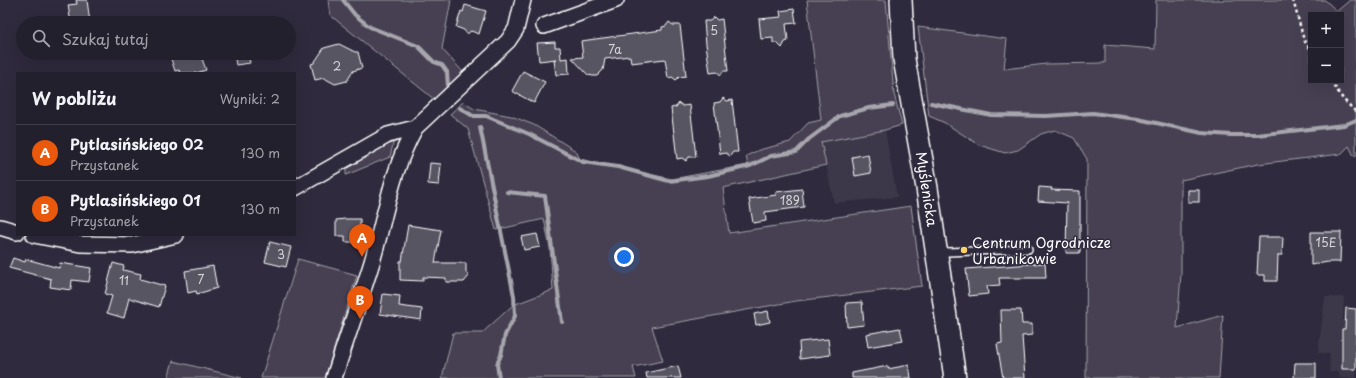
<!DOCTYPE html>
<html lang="pl">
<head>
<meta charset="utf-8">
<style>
  body { margin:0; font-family:"Playpen Sans",sans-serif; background:#2f2d3a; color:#f1f3f6 }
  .controls { position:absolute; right:12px; top:12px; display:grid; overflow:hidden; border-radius:0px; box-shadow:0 4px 16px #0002 }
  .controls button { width:36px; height:36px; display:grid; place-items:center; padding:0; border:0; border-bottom:1px solid #403e4a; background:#23202e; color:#f1f3f6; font:20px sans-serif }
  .you { position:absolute; left:624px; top:257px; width:14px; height:14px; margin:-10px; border:3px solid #fff; border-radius:50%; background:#1a73e8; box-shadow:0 0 0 6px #1a73e833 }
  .badge { display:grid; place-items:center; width:26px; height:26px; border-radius:50%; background:#ea580c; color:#fff; font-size:13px; font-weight:700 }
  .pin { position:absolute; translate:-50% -33px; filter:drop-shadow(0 1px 2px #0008) }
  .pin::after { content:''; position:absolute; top:21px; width:14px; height:12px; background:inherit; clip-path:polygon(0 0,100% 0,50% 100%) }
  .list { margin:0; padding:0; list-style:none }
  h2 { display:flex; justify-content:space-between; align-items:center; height:52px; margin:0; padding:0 16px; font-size:17px }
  h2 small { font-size:13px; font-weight:400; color:#a3a3aa }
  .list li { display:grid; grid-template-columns:26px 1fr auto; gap:12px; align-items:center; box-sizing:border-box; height:56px; padding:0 16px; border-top:1px solid #403e4a }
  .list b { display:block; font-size:15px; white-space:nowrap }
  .list p { margin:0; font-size:13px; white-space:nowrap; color:#a3a3aa }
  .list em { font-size:13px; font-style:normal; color:#a3a3aa }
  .icon { flex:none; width:22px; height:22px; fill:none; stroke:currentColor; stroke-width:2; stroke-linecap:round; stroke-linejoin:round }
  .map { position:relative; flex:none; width:1356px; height:378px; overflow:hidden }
  .search { position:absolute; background:#23202e; box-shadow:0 4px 16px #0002; left:16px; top:16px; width:280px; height:44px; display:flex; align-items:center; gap:10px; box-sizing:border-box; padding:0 14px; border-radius:22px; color:#a3a3aa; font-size:15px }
  .panel { position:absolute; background:#23202e; box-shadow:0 4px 16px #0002; left:16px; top:72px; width:280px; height:164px; border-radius:0px }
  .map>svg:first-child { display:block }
  .built { fill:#3c3749 }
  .green { fill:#464152; stroke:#a2a0a8; fill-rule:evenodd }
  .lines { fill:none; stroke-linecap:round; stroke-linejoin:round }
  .stream { stroke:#a7a6ad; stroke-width:4 }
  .building { fill:#595564; stroke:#fff }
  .lane-casing { stroke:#fff; stroke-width:10 }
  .street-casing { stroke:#fff; stroke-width:18 }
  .secondary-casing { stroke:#fff; stroke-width:24 }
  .path { stroke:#fff; stroke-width:2.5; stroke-dasharray:3 3; stroke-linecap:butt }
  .lane { stroke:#2f2a3d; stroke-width:7 }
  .street { stroke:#2f2a3d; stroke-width:15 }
  .secondary { stroke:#2f2a3d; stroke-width:21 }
  .poi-dot { fill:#ffd166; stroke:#2f2a3d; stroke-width:1.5 }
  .labels { text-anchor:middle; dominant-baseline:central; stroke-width:3; stroke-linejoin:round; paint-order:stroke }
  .number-label { font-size:12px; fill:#d6d4d8 }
  .street-label { font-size:14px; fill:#fff; stroke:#2f2a3d }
  .poi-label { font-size:14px; fill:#fff; stroke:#2f2a3d; text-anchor:start }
</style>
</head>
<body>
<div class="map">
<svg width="1356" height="378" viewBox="0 0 1356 378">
  <rect width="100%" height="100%" fill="#2f2a3d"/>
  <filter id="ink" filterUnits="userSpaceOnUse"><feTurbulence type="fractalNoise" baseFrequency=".025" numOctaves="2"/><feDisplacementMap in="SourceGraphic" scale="8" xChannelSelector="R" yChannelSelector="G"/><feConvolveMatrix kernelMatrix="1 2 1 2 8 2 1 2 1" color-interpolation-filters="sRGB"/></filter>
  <g filter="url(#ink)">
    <!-- built -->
    <g class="built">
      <path d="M885 130 897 197 834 203 821 142Z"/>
      <path d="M1325 297H1344L1343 320 1356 321V378H1340L1339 372H1329L1330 353H1318Z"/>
    </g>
    <!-- green -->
    <g class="green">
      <path d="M328 0H451L442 49 464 73 435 100 330 15Z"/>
      <path d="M807 0H886L894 94 902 125 885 130 821 142 826 165 723 188 729 233 911 206 922 286 796 301 652 327 663 361 633 367 636 378H442L453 333H482L513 305 553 290 550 248 544 219 496 230 468 129 450 114 463 102 474 109 511 116 534 125 576 151 580 159 672 179 748 165 746 156 759 150 790 142 808 123 821 120Z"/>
      <path d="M1156 0H1325L1337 11 1350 0H1356V156H1354L1349 146 1341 154 1258 164 1181 180V274L1177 328 1223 315 1219 378H1086L1087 159 1074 138 1055 130 1041 134 1018 150 1005 153 979 145 945 123 929 116 918 27 1007 39 1004 69 1046 64 1105 63V45L1155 49ZM1311 15H1341V81H1311Z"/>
      <path d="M394 140 390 157 346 175V167Z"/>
      <path d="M298 259 357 275 325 378H261Z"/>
      <path d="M173 361 242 378H168Z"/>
    </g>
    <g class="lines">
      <!-- stream -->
      <g class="stream">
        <path d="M343 0 355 15 370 27 418 46 434 62 442 65 447 72 448 87"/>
        <path d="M931 103 991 115 1046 116 1093 113 1138 119 1202 133 1231 135H1257L1344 125 1356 120"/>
        <path d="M460 108 473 116H486L529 134 583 162 618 167 669 181 708 176 750 166 771 156 796 152 809 139 840 116 869 108 893 105"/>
        <path d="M480 127 514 296 515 316 505 335 501 355 497 364 499 378"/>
        <path d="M507 192 545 196 562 322"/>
      </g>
    </g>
    <!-- building -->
    <g class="building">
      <path d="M76 0H87L90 23H71L68 5 77 4Z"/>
      <path d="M465 5 486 11 479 34 471 31 467 34 464 30 456 27 461 11 463 12Z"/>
      <path d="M794 9 796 23 786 24 788 41 785 42 782 48 777 43H773V38L761 39 759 19 781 17 780 11Z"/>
      <path d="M714 17 717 20 722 19 728 71H723L721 75 717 72 710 73 706 44 704 21H710Z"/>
      <path d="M669 22 673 25H680L686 76 679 77 676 80 672 77 668 78 665 59 631 63 630 56 605 59 603 70 597 76H593L588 75 572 58 583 57 581 41 662 30V27L666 26Z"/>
      <path d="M555 42V47H560L561 59 568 58 569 74 556 75 554 60 556 59 539 61 537 43Z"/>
      <path d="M339 44 355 52H358L362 68 353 71 347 81 335 84 324 78 315 80 311 64 314 63 324 48Z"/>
      <path d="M184 53H200L206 70 196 73H180L179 70 175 71 171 59 185 55Z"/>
      <path d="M234 53H248L250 63 236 65Z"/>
      <path d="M523 71 545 82 534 103 512 91Z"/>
      <path d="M723 98 727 101 732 100 738 152H733L730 156 726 153 720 154 714 103 720 102Z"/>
      <path d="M679 103 683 106 690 105 696 157H689L686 161 682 158 677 159 671 108 676 107Z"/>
      <path d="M868 154 871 173 855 176 852 157Z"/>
      <path d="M430 163 441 164 439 185 428 184Z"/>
      <path d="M1039 187 1052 188 1051 190 1080 191V253H1066L1067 203 1038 201Z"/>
      <path d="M802 189 804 207 765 212 766 221 753 223 749 199 776 195V192Z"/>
      <rect x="1188" y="190" width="11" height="12"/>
      <path d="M345 219H360V242H345V236H336V220Z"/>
      <path d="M408 225 441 230 435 263H466V273L469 276 464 282H446V278L423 277V281L400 280V261H402Z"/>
      <path d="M1311 232H1341L1340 262H1328L1311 265Z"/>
      <path d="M537 234 540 247 524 250 521 237Z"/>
      <path d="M1259 237H1283L1282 255H1278L1277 281H1265V275H1257Z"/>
      <path d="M270 242 291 247 286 267 265 262Z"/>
      <path d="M13 258 25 262 26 259 59 268 60 263 91 268 89 282 72 280 71 290 50 287 51 279 9 268Z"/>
      <path d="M113 263 124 266 123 270 141 274 140 279 165 286 159 307 129 298 124 318 107 313 112 296 105 294Z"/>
      <path d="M1045 263 1046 278H999L1000 285 987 286 988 294 969 296 966 269Z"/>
      <path d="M213 266 217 288 197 294 196 291 188 293 185 271Z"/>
      <path d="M383 294 400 296 399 306 422 309 421 320 380 314Z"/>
      <path d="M862 302 864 325 847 327 846 303Z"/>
      <path d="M1346 308 1356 309V369H1342V329H1345Z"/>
      <path d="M1001 310H1021L1022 324H1032V335L1022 336 1025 378H1003L997 344 1002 343Z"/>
      <path d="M768 311 770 322 756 325 754 314Z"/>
      <path d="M900 328 903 341 868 347 866 334Z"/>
      <path d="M828 339 830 355 800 359 799 342Z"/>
      <path d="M1295 363H1316V378H1294Z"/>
      <path d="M909 365 911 378H852V373L888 366V369Z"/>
      <path d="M678 366 681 378H647L646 373Z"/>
    </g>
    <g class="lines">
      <defs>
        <path id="lane" d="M938 251 947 252 1028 249"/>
        <g id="street">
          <path d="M544 26 616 0"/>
          <path d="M295 188 388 135 415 128"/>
          <path d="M0 227 17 232"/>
          <path d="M34 235 80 244 132 245 176 235"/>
          <path d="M334 378C346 339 360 301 372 262 385 217 392 169 415 128L508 41 516 29 523 0"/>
        </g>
        <path id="secondary" d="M901 0 904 59 927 188 955 378"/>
      </defs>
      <!-- lane casing -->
      <use href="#lane" class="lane-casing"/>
      <!-- street casing -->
      <use href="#street" class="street-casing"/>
      <!-- secondary casing -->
      <use href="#secondary" class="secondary-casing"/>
      <!-- path -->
      <g class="path">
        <path d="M1293 0 1304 40 1311 51"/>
        <path d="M1331 81 1343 99 1356 112"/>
      </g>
      <!-- lane -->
      <use href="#lane" class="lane"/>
      <!-- street -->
      <use href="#street" class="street"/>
      <!-- secondary -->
      <use href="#secondary" class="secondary"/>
    </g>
  </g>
  <!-- markers -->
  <circle class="poi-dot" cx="964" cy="250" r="4"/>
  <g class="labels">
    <!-- number labels -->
    <g class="number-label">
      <text x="714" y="30">5</text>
      <text x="615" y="49">7a</text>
      <text x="337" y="66">2</text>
      <text x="790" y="200">189</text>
      <text x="1326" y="242">15E</text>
      <text x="281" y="254">3</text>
      <text x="201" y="279">7</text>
      <text x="124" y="280">11</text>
    </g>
    <!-- street labels -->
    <g class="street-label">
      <text transform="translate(927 189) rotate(81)">Myślenicka</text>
    </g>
    <!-- poi labels -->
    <g class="poi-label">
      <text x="972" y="242">Centrum Ogrodnicze<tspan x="972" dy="16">Urbanikowie</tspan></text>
    </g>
  </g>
</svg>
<div class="controls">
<button>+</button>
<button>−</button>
</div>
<div class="you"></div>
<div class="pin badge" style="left:362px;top:257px">A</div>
<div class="pin badge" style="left:360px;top:319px">B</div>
<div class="search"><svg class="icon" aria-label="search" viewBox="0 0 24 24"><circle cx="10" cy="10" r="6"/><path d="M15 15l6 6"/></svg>Szukaj tutaj</div>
<section class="panel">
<h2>W pobliżu<small>Wyniki: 2</small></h2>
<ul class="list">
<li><span class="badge">A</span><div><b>Pytlasińskiego 02</b><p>Przystanek</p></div><em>130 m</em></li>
<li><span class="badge">B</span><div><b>Pytlasińskiego 01</b><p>Przystanek</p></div><em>130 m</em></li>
</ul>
</section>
</div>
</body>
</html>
